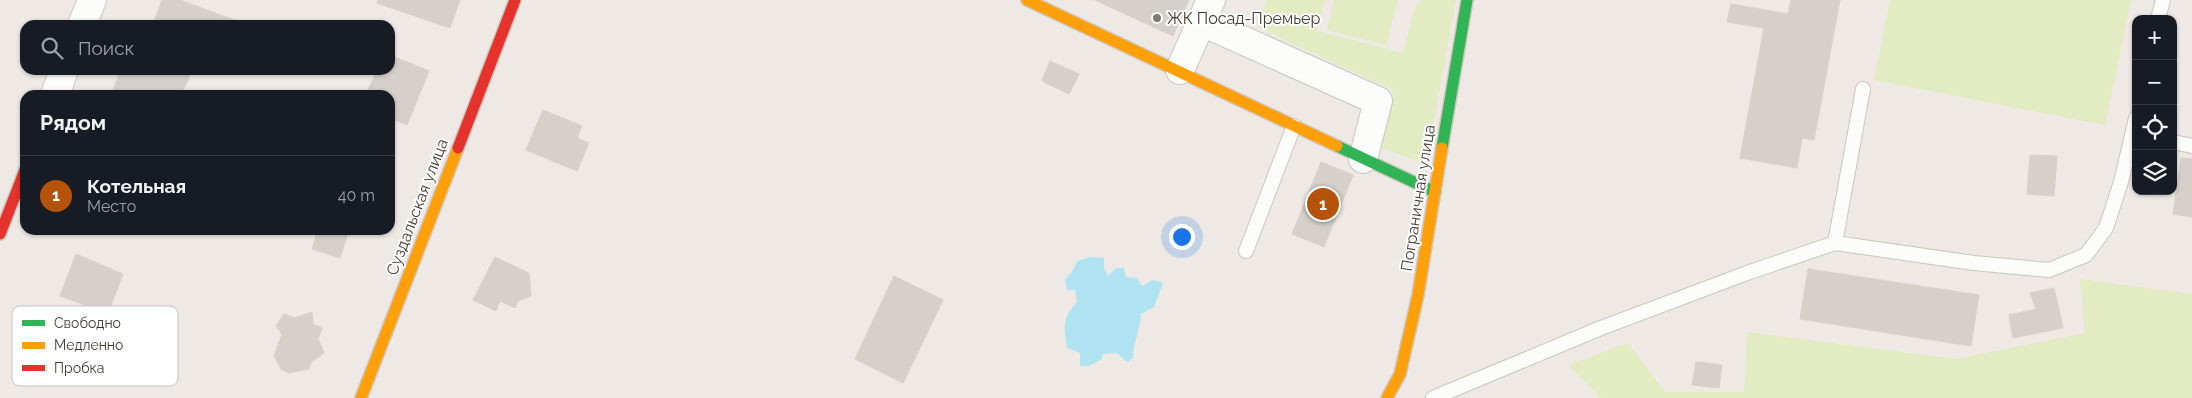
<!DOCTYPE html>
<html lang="ru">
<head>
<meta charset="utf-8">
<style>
  body { margin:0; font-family:Raleway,sans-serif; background:#20242c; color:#f1f3f6 }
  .controls { position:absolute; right:15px; top:15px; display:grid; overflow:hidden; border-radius:10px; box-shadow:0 1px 4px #0004 }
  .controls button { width:45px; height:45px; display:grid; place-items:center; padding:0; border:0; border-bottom:1px solid #363941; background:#171b24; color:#f1f3f6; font:25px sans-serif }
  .you { position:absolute; left:1181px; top:236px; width:18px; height:18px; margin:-12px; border:4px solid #fff; border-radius:50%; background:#1a73e8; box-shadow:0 0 0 8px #1a73e833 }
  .badge { display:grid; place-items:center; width:32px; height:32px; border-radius:50%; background:#b45309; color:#fff; font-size:16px; font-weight:700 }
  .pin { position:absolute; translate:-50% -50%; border:2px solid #fff; box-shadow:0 1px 5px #0006 }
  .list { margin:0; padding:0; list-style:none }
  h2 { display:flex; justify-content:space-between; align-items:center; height:65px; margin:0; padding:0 20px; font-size:21px }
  h2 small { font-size:16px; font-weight:400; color:#9ea1a6 }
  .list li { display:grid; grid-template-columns:32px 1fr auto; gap:15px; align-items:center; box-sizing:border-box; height:80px; padding:0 20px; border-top:1px solid #363941 }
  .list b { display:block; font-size:19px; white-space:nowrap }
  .list p { margin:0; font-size:16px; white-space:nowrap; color:#9ea1a6 }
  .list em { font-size:16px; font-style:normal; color:#9ea1a6 }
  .icon { flex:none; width:28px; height:28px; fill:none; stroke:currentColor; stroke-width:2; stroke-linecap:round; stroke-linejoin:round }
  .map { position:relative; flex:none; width:2192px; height:398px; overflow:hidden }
  .search { position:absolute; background:#171b24; box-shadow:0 1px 4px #0004; left:20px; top:20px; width:375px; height:55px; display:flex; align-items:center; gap:12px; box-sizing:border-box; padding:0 18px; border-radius:15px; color:#9ea1a6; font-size:19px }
  .panel { position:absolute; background:#171b24; box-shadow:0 1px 4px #0004; left:20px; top:90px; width:375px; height:145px; border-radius:15px }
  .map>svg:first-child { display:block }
  .green { fill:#e2ebc1 }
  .water { fill:#b0e3f1 }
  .building { fill:#d6d0cb; stroke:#d6d0ca }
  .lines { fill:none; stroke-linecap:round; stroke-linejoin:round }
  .lane-casing { stroke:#cac5c0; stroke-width:16 }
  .street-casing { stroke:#cac5c0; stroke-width:30 }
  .fast-casing { stroke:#cfc6bc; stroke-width:14 }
  .slow-casing { stroke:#cfc6bc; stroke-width:14 }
  .jam-casing { stroke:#cfc6bc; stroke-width:14 }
  .lane { stroke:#fcfcfb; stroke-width:14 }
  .street { stroke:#fcfcfb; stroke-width:28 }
  .fast { stroke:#30b455; stroke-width:11 }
  .slow { stroke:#ff9f0a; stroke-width:11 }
  .jam { stroke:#e5322d; stroke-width:11 }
  .poi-dot { fill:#807770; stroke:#fff; stroke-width:2 }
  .labels { text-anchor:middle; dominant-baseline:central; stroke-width:4; stroke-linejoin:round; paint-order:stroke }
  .poi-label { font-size:16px; fill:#443931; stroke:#fff; text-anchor:start }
  .street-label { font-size:16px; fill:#443931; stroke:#fff }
  .key { fill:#fff; stroke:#c7c4c1; stroke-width:1 }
  .key-label { font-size:14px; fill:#443931 }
</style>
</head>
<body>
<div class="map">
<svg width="2192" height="398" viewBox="0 0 2192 398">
  <rect width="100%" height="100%" fill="#eee9e4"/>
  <!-- green -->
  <g class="green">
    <path d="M1267 0H1325L1317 31 1403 53 1414 10 1421 0H1456L1426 164 1379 147 1393 90 1257 27Z"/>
    <path d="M1334 0H1398L1386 45 1327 30Z"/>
    <path d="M1890 0H2131L2105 125 1874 80Z"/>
    <path d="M2080 279 2192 294V398H1601L1568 365 1628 343 1665 392H1744L1747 332 1957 359 2085 333Z"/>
  </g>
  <!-- water -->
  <path class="water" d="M1090 257 1104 258V268L1108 276 1116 268H1124L1126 277 1137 278 1142 286 1153 280 1163 283 1154 307 1141 314C1140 331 1133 342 1133 358L1127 362 1117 353 1103 354 1102 359 1089 366H1080V353L1067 348C1064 327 1062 318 1077 302L1075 290H1067L1065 280 1072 272 1077 261Z"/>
  <!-- building -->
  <g class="building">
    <path d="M162 0H180L242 23 241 25H153Z"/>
    <path d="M378 0H460L450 28 377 3Z"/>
    <path d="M1095 0H1189L1173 36Z"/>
    <path d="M1791 0H1840L1814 140 1802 138 1797 168 1740 158 1764 28 1727 22 1731 4 1788 14Z"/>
    <path d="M390 55 429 71 407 125 390 118V95H366L377 70H390Z"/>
    <path d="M1050 61 1079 74 1069 94 1042 81Z"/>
    <path d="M121 70H192L181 95H111Z"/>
    <path d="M543 110 582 126 577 138 589 143 577 171 526 150Z"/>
    <path d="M2030 155 2057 156 2054 196 2027 194Z"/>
    <path d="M2181 158 2192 159V217L2173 214Z"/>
    <path d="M1321 162 1353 175 1324 247 1292 234Z"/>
    <path d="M318 230H349L340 258 312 249Z"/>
    <path d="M76 254 123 274 108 313 60 296Z"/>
    <path d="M495 257 529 273 531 296 518 301 515 308 500 301 496 311 473 300Z"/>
    <path d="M1808 269 1979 295 1971 346 1800 319Z"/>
    <path d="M894 276 943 300 903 383 855 359Z"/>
    <path d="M2054 288 2063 328 2013 338 2009 315 2036 309 2030 293Z"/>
    <path d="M312 312 313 324 322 328 318 339 324 353 311 362 309 369 289 373 281 369 274 356 282 334 276 326 284 314 294 318Z"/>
    <path d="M1696 362 1722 365 1719 388 1692 385Z"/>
  </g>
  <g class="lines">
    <defs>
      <g id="lane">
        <path d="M2158 19 2163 0"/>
        <path d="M2173 142 2192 146"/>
        <path d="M1835 243 1863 89"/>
        <path d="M1246 251 1294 126"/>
        <path d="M1433 398 1601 328 1747 273 1835 243 1974 263 2049 270 2086 255 2106 228 2121 182 2136 118"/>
      </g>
      <g id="street">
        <path d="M1202 22 1378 101 1363 159"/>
        <path d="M82 25 92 0"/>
        <path d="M1180 70 1211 0"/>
        <path d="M55 95 64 70"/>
      </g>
      <g id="fast">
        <path d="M1337 146 1435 192"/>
        <path d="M1442 148 1467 0"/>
      </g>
      <g id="slow">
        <path d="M1027 0 1337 146"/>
        <path d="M361 398 458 148"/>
        <path d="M1387 398 1400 374 1418 295 1442 148"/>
      </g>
      <g id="jam">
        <path d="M458 148 515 0"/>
        <path d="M0 234 25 170"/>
      </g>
    </defs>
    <!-- lane casing -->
    <use href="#lane" class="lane-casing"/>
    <!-- street casing -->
    <use href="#street" class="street-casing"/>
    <!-- fast casing -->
    <use href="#fast" class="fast-casing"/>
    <!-- slow casing -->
    <use href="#slow" class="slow-casing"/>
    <!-- jam casing -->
    <use href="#jam" class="jam-casing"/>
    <!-- lane -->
    <use href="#lane" class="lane"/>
    <!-- street -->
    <use href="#street" class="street"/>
    <!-- fast -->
    <use href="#fast" class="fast"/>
    <!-- slow -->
    <use href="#slow" class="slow"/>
    <!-- jam -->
    <use href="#jam" class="jam"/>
  </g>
  <!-- markers -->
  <circle class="poi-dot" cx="1157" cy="18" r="5"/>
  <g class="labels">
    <!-- poi labels -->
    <g class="poi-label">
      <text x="1167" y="18">ЖК Посад-Премьер</text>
    </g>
    <!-- street labels -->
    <g class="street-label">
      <text transform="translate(1418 198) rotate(-81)">Пограничная улица</text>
      <text transform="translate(417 207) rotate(-69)">Суздальская улица</text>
    </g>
  </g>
  <!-- legend -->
  <rect x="12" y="306" width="166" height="80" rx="8" class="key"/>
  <rect x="22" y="320" width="23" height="6" fill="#30b455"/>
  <rect x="22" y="342" width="23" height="7" fill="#ff9f0a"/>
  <rect x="22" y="365" width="23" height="6" fill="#e5322d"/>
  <g class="key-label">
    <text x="54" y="328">Свободно</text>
    <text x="54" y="350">Медленно</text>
    <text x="54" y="373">Пробка</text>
  </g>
</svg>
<div class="controls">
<button>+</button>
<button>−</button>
<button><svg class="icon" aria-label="locate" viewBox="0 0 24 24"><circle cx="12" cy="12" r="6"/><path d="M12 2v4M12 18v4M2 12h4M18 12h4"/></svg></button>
<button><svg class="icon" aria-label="layers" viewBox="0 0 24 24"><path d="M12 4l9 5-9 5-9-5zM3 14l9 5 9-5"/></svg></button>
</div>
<div class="you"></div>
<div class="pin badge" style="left:1323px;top:204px">1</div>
<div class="search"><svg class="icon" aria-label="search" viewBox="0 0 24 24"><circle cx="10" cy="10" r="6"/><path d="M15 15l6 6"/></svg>Поиск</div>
<section class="panel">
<h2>Рядом<small></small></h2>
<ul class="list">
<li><span class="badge">1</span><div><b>Котельная</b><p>Место</p></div><em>40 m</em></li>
</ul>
</section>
</div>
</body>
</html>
